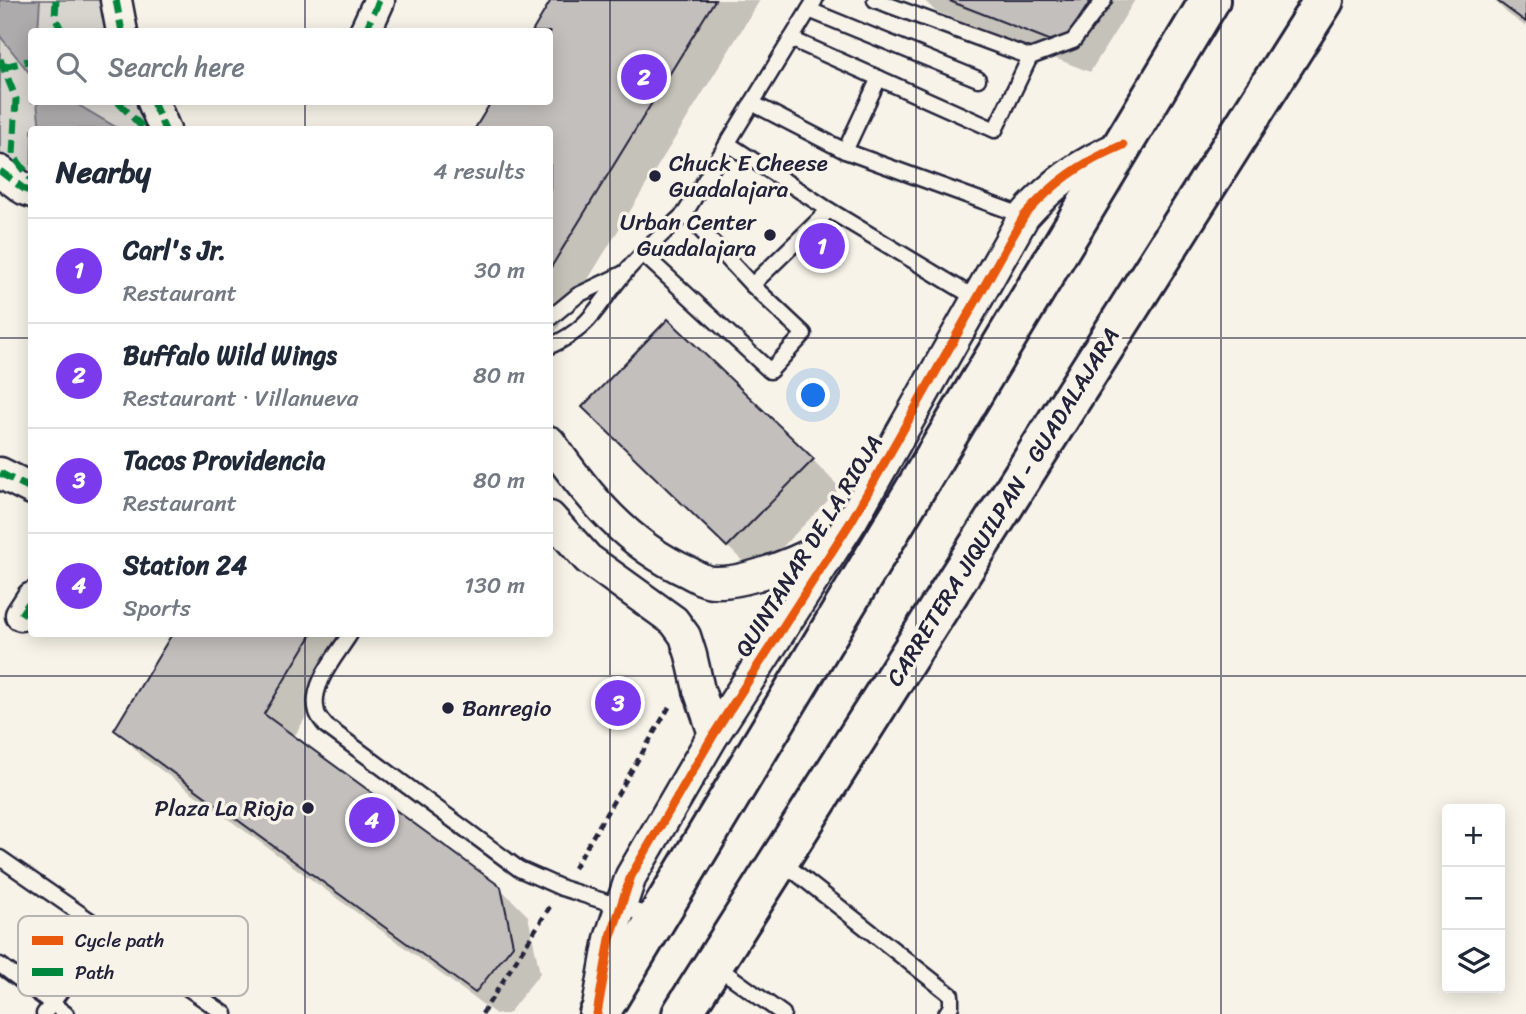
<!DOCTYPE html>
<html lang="en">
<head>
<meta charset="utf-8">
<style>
  body { margin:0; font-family:Sriracha,sans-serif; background:#f2f2f3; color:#1f2937 }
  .controls { position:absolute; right:21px; bottom:21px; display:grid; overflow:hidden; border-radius:7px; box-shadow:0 4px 18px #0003 }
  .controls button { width:63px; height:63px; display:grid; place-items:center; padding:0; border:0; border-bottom:2px solid #e0e1e3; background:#fff; color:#1f2937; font:35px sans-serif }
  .you { position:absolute; left:814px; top:396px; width:24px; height:24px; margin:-18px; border:5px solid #fff; border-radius:50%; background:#1a73e8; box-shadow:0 0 0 10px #1a73e833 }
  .badge { display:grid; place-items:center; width:46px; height:46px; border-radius:50%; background:#7c3aed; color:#fff; font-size:23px; font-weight:700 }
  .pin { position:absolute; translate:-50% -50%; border:4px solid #fff; box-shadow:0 2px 7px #0006 }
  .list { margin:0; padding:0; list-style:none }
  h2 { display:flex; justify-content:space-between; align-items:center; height:91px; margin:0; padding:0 28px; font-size:30px }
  h2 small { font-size:23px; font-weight:400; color:#747a83 }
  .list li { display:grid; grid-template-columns:46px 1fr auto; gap:21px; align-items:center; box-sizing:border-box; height:105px; padding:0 28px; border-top:2px solid #e0e1e3 }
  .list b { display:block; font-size:26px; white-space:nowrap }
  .list p { margin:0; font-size:23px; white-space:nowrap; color:#747a83 }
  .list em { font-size:23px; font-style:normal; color:#747a83 }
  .icon { flex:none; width:38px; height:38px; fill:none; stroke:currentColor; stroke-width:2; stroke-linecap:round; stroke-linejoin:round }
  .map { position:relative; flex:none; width:1526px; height:1014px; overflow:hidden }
  .search { position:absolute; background:#fff; box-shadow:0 4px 18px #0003; left:28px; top:28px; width:525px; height:77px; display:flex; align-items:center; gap:18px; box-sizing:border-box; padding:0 24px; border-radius:7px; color:#747a83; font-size:26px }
  .panel { position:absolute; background:#fff; box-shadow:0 4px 18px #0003; left:28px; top:126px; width:525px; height:511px; border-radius:7px }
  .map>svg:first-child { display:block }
  .grass { fill:#d8d5cf; stroke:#7d7c85; stroke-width:2 }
  .water { fill:#aeabad; stroke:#76747f; stroke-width:2 }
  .shadow { fill:#0003 }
  .building { fill:#c2bfbd; stroke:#22223b; stroke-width:2 }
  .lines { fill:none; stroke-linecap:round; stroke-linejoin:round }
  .service-casing { stroke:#22223b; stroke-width:19 }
  .minor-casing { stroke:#22223b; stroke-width:35 }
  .trunk-casing { stroke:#22223b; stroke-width:44 }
  .path { stroke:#22223b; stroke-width:4.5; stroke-dasharray:7 5; stroke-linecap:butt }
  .service { stroke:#f7f3e8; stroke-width:14 }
  .minor { stroke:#f7f3e8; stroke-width:30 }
  .trunk { stroke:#f7f3e8; stroke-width:38 }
  .quiet { stroke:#00873e; stroke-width:7; stroke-dasharray:14 7; stroke-linecap:butt }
  .cycleway-casing { stroke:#f7f3e8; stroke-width:13 }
  .cycleway { stroke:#e8590c; stroke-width:9 }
  .grid { fill:none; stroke:#22223b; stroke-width:2; stroke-opacity:0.55 }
  .poi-dot { fill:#22223b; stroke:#f7f3e8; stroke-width:2.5 }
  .labels { text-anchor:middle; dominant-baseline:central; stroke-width:7; stroke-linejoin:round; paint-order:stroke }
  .poi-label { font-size:23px; fill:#22223b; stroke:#f7f3e8; text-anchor:start }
  .street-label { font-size:23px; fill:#22223b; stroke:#f7f3e8 }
  .key { fill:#f7f3e8; stroke:#b7b4b4; stroke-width:2 }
  .key-label { font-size:19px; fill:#22223b }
</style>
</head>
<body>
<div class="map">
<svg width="1526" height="1014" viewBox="0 0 1526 1014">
  <rect width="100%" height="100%" fill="#f7f3e8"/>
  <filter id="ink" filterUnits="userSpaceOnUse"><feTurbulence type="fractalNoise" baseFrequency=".0143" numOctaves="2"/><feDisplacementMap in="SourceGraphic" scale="14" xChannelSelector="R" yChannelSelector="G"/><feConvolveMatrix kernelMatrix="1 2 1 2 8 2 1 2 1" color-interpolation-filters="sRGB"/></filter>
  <g filter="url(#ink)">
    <!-- grass -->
    <path class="grass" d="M0 0H109L112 31 32 32V102H138L149 129 32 130 31 186 0 164Z"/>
    <!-- water -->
    <g class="water">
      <path d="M0 0H40L38 31 32 32 31 75 0 36Z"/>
      <path d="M37 102H73L119 129H40Z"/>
    </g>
    <!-- shadow -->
    <g class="shadow">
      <path d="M553 0H760L550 341V130H476L493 102H550V32Z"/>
      <path d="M924 0H1135L1090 72 935 11Z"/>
      <path d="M1494 0H1526V27L1507 13Z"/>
      <path d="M612 435 813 460 840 488 756 574Z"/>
      <path d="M174 634H355L294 737 500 888 528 916 540 973 508 1014H496L143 757 116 729Z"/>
    </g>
    <!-- building -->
    <g class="building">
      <path d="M551 0H715L550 269V130H474L491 102H550V32H532Z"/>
      <path d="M947 0H1091L1062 45Z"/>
      <path d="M1496 0H1526V22Z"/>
      <path d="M668 319 814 459 727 547 582 407Z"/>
      <path d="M172 634H312L264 714 501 887 513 945 475 993 114 730Z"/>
    </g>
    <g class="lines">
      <defs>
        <g id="service">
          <path d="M875 0 1030 57 1073 41 1104 0"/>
          <path d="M809 10 978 79"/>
          <path d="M791 39 995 130 1030 57"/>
          <path d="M752 103 845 151 1024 216"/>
          <path d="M727 143 829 210 977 299"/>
          <path d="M845 151 879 78"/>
          <path d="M685 213 815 0"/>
          <path d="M752 285 829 210"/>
          <path d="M550 318 578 295 622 274"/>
          <path d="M550 346C591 328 596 307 623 275 641 253 664 233 685 213L752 285 804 334 770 371 643 254"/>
          <path d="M350 634C338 654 309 685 317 712 318 717 323 722 326 726L519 869 562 888 654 917"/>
          <path d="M0 858 225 1014"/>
          <path d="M781 861 951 995V1006L946 1014"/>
          <path d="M0 965 66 1014"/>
          <path d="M716 966 783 1014"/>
          <path d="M44 1014 105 931"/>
        </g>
        <g id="minor">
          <path d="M116 0 122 32"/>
          <path d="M365 32 379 1"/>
          <path d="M153 102 165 130"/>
          <path d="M0 171 24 189 32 192"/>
          <path d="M550 442C587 495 627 545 688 572 696 576 705 582 713 582 749 584 809 557 839 539"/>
          <path d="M0 473 32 489"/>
          <path d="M550 517 588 559 674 621 685 636 691 655 699 690 714 734"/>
          <path d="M21 615 32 598"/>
          <path d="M598 1007 610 939 631 876 714 734 852 520 1024 216C1054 182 1081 163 1123 145"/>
        </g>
        <g id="trunk">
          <path d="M599 1014 1210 0"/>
          <path d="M682 1014 1324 0"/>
        </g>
      </defs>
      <!-- service casing -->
      <use href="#service" class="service-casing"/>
      <!-- minor casing -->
      <use href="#minor" class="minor-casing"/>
      <!-- trunk casing -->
      <use href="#trunk" class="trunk-casing"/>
      <!-- path -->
      <g class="path">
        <path d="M574 868 671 704"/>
        <path d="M482 1014 551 905"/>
      </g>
      <!-- service -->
      <use href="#service" class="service"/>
      <!-- minor -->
      <use href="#minor" class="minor"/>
      <!-- trunk -->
      <use href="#trunk" class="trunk"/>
      <!-- quiet -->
      <g class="quiet">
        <path d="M56 0 55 17 62 32"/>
        <path d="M116 0 122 32"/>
        <path d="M365 32 379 1"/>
        <path d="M0 59 16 99 13 155 32 180"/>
        <path d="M4 67 32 60"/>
        <path d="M118 102 145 130"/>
        <path d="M153 102 165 130"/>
        <path d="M0 171 24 189 32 192"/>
        <path d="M0 473 32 489"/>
        <path d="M21 615 32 598"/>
      </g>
      <defs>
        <path id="cycleway" d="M597 1014 610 939 631 876 714 734 852 520 1024 216C1054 182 1081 163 1123 145"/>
      </defs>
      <!-- cycleway casing -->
      <use href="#cycleway" class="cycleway-casing"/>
      <!-- cycleway -->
      <use href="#cycleway" class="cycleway"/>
    </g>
  </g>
  <!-- grid -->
  <path class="grid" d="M305 0V32M610 0V1014M916 0V1014M1221 0V1014M305 102V130M0 338H32M550 338H1526M305 634V1014M0 676H1526"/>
  <!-- markers -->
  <g class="poi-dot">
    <circle cx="655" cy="176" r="7"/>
    <circle cx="770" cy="235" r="7"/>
    <circle cx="448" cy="708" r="7"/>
    <circle cx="308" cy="808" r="7"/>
  </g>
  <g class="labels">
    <!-- poi labels -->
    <g class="poi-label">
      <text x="669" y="163">Chuck E Cheese<tspan x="669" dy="26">Guadalajara</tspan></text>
      <text x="756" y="222" text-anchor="end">Urban Center<tspan x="756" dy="26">Guadalajara</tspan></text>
      <text x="462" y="708">Banregio</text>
      <text x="294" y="808" text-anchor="end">Plaza La Rioja</text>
    </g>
    <!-- street labels -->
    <g class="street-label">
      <text transform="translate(1003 507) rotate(-58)">CARRETERA JIQUILPAN - GUADALAJARA</text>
      <text transform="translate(809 546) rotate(-58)">QUINTANAR DE LA RIOJA</text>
    </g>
  </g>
  <!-- legend -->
  <rect x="18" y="916" width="230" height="80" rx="10" class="key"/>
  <rect x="32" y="936" width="31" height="9" fill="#e8590c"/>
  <rect x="32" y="968" width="31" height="8" fill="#00873e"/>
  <g class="key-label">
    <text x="75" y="947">Cycle path</text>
    <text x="75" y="979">Path</text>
  </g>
</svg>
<div class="controls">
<button>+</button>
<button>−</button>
<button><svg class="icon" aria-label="layers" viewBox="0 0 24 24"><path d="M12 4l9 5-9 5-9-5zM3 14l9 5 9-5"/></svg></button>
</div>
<div class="you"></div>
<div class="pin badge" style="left:822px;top:246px">1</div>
<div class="pin badge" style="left:644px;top:77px">2</div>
<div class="pin badge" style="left:618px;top:703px">3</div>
<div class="pin badge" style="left:372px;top:820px">4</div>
<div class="search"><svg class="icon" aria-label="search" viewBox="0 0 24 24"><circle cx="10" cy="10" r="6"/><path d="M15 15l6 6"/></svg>Search here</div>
<section class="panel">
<h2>Nearby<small>4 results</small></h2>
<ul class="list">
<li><span class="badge">1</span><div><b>Carl's Jr.</b><p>Restaurant</p></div><em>30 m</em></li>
<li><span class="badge">2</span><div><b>Buffalo Wild Wings</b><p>Restaurant · Villanueva</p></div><em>80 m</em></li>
<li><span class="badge">3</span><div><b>Tacos Providencia</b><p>Restaurant</p></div><em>80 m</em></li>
<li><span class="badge">4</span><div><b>Station 24</b><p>Sports</p></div><em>130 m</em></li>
</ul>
</section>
</div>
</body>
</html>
